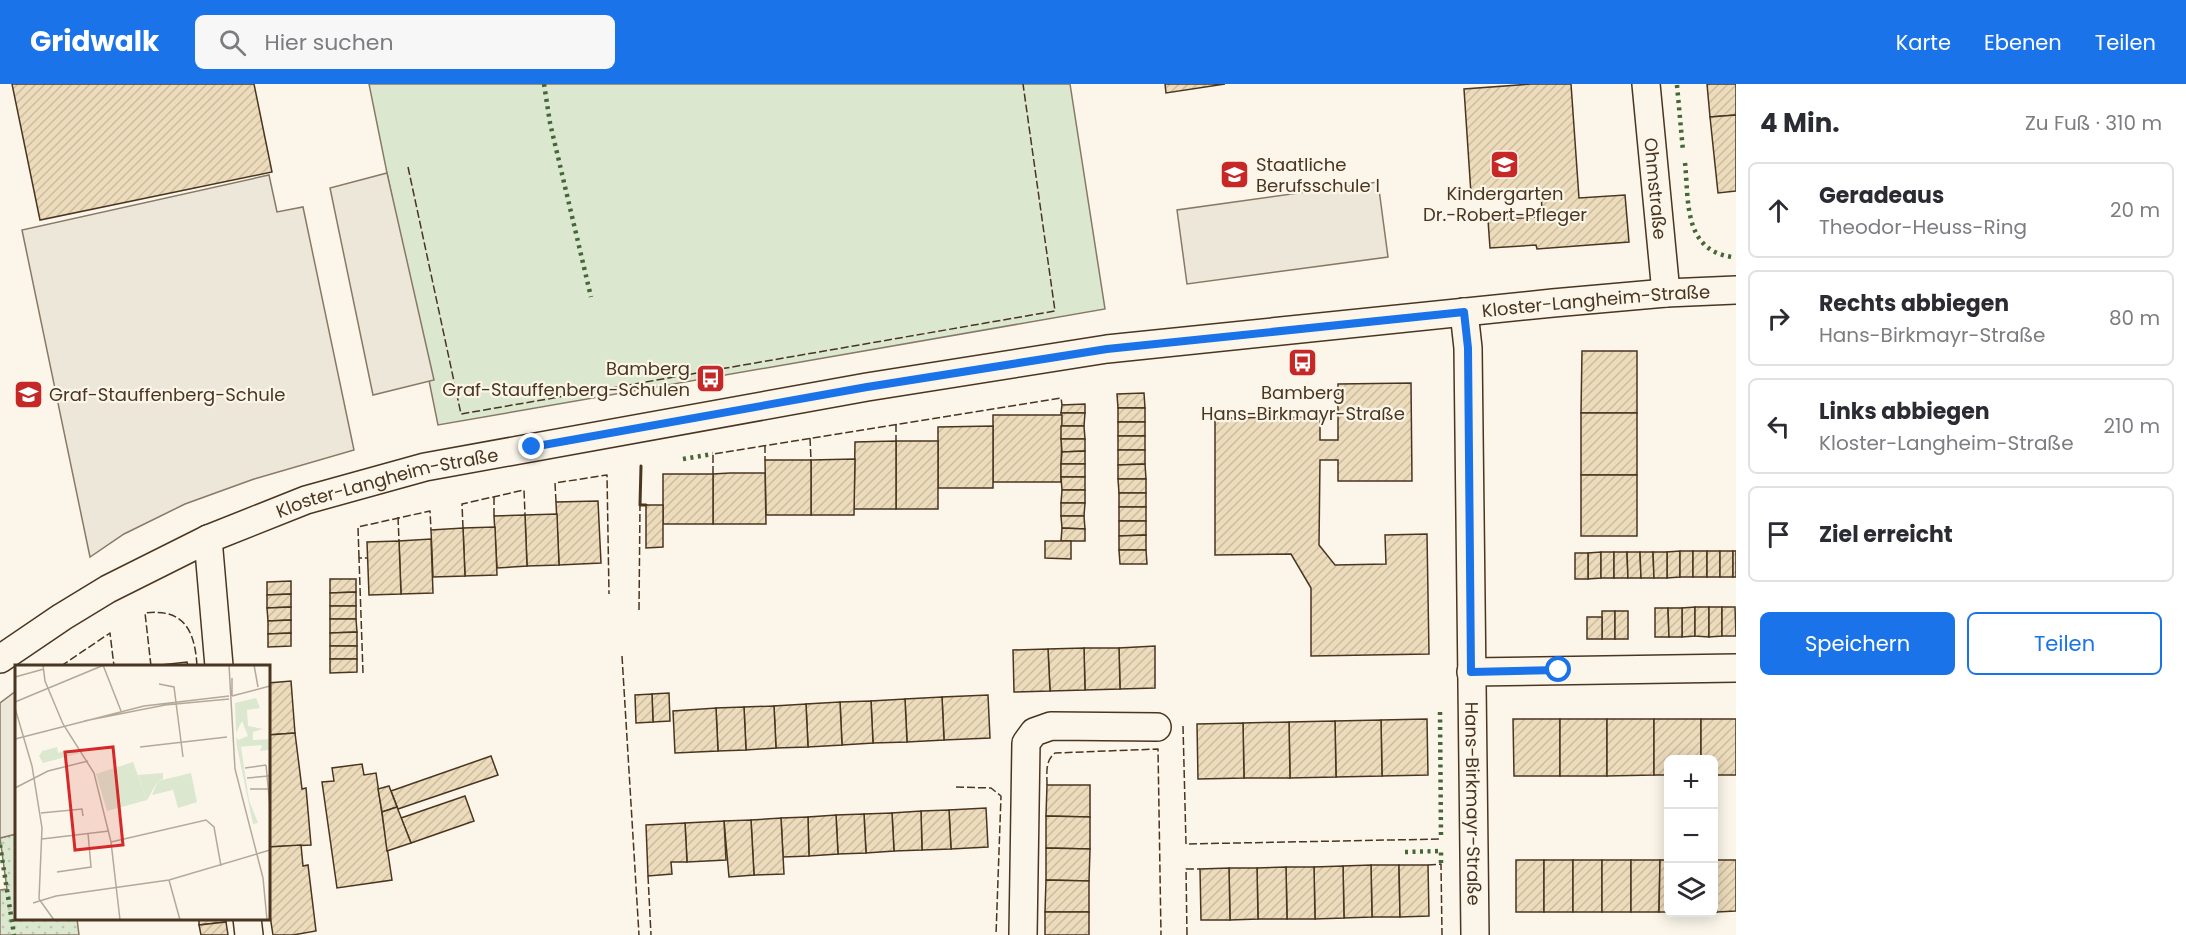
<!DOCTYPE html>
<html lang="de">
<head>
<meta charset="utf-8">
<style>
  body { margin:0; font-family:Poppins,sans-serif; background:#f7f7f7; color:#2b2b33 }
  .controls { position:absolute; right:18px; bottom:18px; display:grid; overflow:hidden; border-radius:9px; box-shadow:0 3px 15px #0003 }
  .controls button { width:54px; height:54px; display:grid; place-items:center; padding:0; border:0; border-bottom:2px solid #e1e1e2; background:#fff; color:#2b2b33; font:30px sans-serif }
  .stop { position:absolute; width:18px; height:18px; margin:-14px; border:4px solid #1a73e8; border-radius:50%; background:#fff }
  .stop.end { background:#1a73e8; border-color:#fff; box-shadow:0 2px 6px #0008 }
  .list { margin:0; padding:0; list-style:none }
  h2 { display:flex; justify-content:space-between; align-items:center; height:78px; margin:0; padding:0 24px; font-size:26px }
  h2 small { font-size:20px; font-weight:400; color:#7c7c81 }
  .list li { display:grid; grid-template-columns:39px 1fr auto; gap:18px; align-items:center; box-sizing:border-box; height:96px; margin:0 12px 12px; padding:0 12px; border:2px solid #e1e1e2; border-radius:9px }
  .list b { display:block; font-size:22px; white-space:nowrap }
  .list p { margin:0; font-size:20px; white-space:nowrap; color:#7c7c81 }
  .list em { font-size:20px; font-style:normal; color:#7c7c81 }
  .actions { display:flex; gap:12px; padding:18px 24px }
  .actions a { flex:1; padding:14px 0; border:2px solid #1a73e8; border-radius:9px; text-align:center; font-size:21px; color:#1a73e8 }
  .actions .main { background:#1a73e8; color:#fff }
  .icon { flex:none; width:33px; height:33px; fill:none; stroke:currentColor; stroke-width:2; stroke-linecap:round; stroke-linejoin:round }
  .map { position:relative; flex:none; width:1736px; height:851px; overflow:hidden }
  header { display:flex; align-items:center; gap:36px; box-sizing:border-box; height:84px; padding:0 30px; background:#1a73e8; color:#fff }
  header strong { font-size:28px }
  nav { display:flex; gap:33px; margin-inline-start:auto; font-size:21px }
  .search { width:420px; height:54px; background:#f7f7f7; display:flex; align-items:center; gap:15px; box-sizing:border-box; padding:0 21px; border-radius:9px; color:#7c7c81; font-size:22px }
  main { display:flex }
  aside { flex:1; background:#fff }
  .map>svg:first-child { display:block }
  .grass { fill:url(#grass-dots); stroke:#887966; stroke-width:1.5 }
  .garden { fill:#dce7d0; stroke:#887966; stroke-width:1.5 }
  .parking { fill:#ede7d9; stroke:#887966; stroke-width:1.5 }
  .building { fill:url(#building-hatch); stroke:#4a3520; stroke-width:1.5 }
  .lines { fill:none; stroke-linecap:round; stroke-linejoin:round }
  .minor-casing { stroke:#4a3520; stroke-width:30 }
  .minor { stroke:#fbf6e9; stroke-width:27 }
  .hedge { stroke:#436837; stroke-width:4.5; stroke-dasharray:3 4.5; stroke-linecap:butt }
  .fence { stroke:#4a3520; stroke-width:1.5; stroke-dasharray:8 3; stroke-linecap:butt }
  .wall { stroke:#4a3520; stroke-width:3 }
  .route { stroke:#1a73e8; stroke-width:8 }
  .labels { text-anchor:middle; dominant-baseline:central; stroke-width:4.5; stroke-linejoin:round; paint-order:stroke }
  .poi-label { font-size:18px; fill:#4a3520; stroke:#fbf6e9; text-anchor:start }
  .street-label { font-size:18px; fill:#4a3520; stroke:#fbf6e9 }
  .inset-road { fill:none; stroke:#b4a999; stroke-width:1.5 }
  .view { fill:#d62828; fill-opacity:0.15; stroke:#d62828; stroke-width:3 }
  .inset-edge { fill:none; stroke:#4a3520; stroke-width:3 }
</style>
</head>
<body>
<header>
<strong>Gridwalk</strong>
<div class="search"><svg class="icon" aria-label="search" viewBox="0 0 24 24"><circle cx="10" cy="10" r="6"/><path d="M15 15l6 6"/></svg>Hier suchen</div>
<nav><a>Karte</a><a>Ebenen</a><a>Teilen</a></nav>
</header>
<main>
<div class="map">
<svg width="1736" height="851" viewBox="0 0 1736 851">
  <defs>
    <pattern id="grass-dots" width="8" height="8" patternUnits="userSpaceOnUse" patternTransform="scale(1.5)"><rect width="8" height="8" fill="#dce7d0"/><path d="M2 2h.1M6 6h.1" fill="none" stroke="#bec7b2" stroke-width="1.8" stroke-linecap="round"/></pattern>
    <pattern id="building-hatch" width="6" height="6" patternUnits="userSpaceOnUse" patternTransform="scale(1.5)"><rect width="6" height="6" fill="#ecdcbc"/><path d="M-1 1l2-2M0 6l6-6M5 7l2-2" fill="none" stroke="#ccbda1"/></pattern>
  </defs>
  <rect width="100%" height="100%" fill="#fbf6e9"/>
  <!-- grass -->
  <path class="grass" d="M16 750V834L77 835 79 851H0V806L7 805 0 754Z"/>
  <!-- garden -->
  <path class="garden" d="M369 0H1070L1105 225 438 341Z"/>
  <!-- parking -->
  <g class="parking">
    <path d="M387 89 434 296 373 311 330 104Z"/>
    <path d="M269 91 277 128 303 123 354 366 254 395 185 420 124 450 90 473 22 146Z"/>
    <path d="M1378 98 1388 173 1187 200 1177 126Z"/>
    <path d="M16 607V750L0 754V619Z"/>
  </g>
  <!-- building -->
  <g class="building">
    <path d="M12 0H254L272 88 40 136Z"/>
    <path d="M1165 0H1225L1166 9Z"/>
    <path d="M1531 0H1571L1579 114 1625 111 1629 158 1537 165 1536 161 1490 164 1488 136 1536 133V128H1542L1541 105 1471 110 1464 5Z"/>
    <path d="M1707 0H1736V31L1710 33Z"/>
    <path d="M1736 31V107L1718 109 1710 33Z"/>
    <path d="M1582 267H1637V329H1581Z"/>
    <path d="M1411 299 1412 397H1338V376H1320L1319 461 1335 481 1386 480 1385 451 1427 450 1429 570 1311 572V504L1291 470 1215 471V334L1320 333V356H1338V300Z"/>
    <path d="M1144 309 1145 324H1118L1117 310Z"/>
    <path d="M1085 320V329H1061L1062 321Z"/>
    <rect x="1118" y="324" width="27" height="14"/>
    <path d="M1061 329H1085L1084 342H1061Z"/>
    <rect x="1581" y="329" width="56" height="62"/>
    <path d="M993 331H1062L1061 398H993Z"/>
    <rect x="1118" y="338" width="27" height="14"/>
    <path d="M993 342V404H938V343Z"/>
    <path d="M1061 342H1084L1085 355H1061Z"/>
    <rect x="1118" y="352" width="27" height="14"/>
    <path d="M1061 355H1085V367L1062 368Z"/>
    <rect x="896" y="357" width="42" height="68"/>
    <path d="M896 357V425H854L855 358Z"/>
    <path d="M1118 366H1145V380L1118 381Z"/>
    <path d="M1085 367V380H1061L1062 368Z"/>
    <path d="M855 375 854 431H811V376Z"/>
    <path d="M765 376H811V431H766Z"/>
    <rect x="1061" y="380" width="24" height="13"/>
    <path d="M1145 380 1146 395H1118V381Z"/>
    <path d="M730 389H765L766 440H713V390Z"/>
    <rect x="663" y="390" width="50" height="50"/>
    <rect x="1581" y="391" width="56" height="61"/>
    <path d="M1061 393H1085V406H1062Z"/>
    <path d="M1118 395H1146V409H1119Z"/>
    <path d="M1062 406H1085V419H1061Z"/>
    <rect x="1119" y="409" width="27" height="14"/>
    <path d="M598 417 601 479 559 481 556 418Z"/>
    <path d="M1061 419H1085L1084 432H1061Z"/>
    <path d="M646 421H663V463L646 464Z"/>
    <rect x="1119" y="423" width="27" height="14"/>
    <path d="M557 430 559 481 527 482 525 431Z"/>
    <path d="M525 431 527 482 497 484 494 432Z"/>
    <path d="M1061 432H1084L1085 445 1062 444Z"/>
    <path d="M1119 437H1146V451L1119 452Z"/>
    <path d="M495 443 497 491 465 492 463 444Z"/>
    <path d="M463 444 465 492 433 493 431 446Z"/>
    <path d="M1062 444 1085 445V457H1061Z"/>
    <path d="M1146 451V466H1119V452Z"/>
    <path d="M431 455 433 509 401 510 399 457Z"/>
    <path d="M399 457 401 510 369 511 367 458Z"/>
    <path d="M1045 457H1071V475L1045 474Z"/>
    <path d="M1119 466H1146L1147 480H1120Z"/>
    <path d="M1680 467V493L1667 494V468Z"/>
    <rect x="1680" y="467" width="13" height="26"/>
    <rect x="1693" y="467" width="14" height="26"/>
    <rect x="1707" y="467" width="13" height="26"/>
    <rect x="1720" y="467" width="13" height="26"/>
    <rect x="1733" y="467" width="3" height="26"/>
    <path d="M1601 468V494L1588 495V469Z"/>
    <rect x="1601" y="468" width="13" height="26"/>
    <path d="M1614 468H1627L1628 494H1614Z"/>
    <path d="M1627 468H1640L1641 494H1628Z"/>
    <path d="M1640 468H1653L1654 494H1641Z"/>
    <path d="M1653 468H1667V494H1654Z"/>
    <rect x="1575" y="469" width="13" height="26"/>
    <path d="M330 495H356V508L330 509Z"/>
    <path d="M291 497V510L267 511V498Z"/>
    <path d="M356 508V522H330V509Z"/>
    <path d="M291 510V523L267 524V511Z"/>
    <rect x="330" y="522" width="26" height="13"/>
    <path d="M291 523V536L268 537 267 524Z"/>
    <path d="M1695 523V552L1682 553V524Z"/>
    <path d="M1695 523H1709V553L1695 552Z"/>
    <path d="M1709 523H1722V552L1709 553Z"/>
    <path d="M1722 523H1735L1736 552H1722Z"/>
    <path d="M1655 524H1668L1669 553H1655Z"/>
    <path d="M1668 524H1682V553H1669Z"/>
    <rect x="1602" y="527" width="13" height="28"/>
    <rect x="1615" y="527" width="13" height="28"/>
    <rect x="1587" y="533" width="15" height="22"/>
    <path d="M330 535H356L357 548 330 549Z"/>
    <path d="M291 536V549L268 550V537Z"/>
    <path d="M357 548V562H330V549Z"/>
    <path d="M291 549V562L268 563V550Z"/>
    <rect x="330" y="562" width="27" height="13"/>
    <path d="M1155 562V604L1120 605 1119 564Z"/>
    <path d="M1084 564H1119L1120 605 1085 606Z"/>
    <path d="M1084 564 1085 606 1050 607 1048 565Z"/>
    <path d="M1048 565 1050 607 1014 608 1013 566Z"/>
    <path d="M330 575H357V588L330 589Z"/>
    <path d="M187 578 188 582H151Z"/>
    <path d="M291 597 295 649 268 651V599Z"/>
    <path d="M669 609 670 637 653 638 652 610Z"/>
    <path d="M652 610 653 638 636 639 635 611Z"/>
    <path d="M988 611 990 654 944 656 942 613Z"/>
    <path d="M942 613 944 656 907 658 905 615Z"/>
    <path d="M905 615 907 658 873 659 871 617Z"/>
    <path d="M871 617 873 659 842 661 840 618Z"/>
    <path d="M840 618 842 661 808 663 806 620Z"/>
    <path d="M806 620 808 663 776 664 774 622Z"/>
    <path d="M774 622 776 664 746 666 744 623Z"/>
    <path d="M744 623 746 666 718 667 716 624Z"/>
    <path d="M716 624 718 667 675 669 673 627Z"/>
    <path d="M1427 635 1428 691 1382 692 1381 636Z"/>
    <path d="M1513 635H1560V692H1514Z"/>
    <rect x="1560" y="635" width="47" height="57"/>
    <path d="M1607 635H1654V691L1607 692Z"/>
    <path d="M1654 635H1701V676H1668V691H1654Z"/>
    <path d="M1701 635H1736V691H1714V676H1701Z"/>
    <path d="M1381 636 1382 692 1336 693 1335 637Z"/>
    <path d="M1335 637 1336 693 1290 694 1289 638Z"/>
    <path d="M1289 638 1290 694H1244L1243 639Z"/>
    <path d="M1243 639 1244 694 1198 695 1197 640Z"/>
    <path d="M295 649 302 705 306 704 311 761 268 763V651Z"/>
    <path d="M491 672 498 691 398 725 391 707Z"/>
    <path d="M362 680 364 691 376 689 392 796 337 804 322 698 334 697 332 684Z"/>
    <path d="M1047 701H1090V733L1046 732Z"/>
    <path d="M389 702 397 723 382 728 378 705Z"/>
    <path d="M465 712 474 737 411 759 401 734Z"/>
    <path d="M397 723 411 759 387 767 382 728Z"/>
    <path d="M986 724 988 763 951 765 949 726Z"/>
    <path d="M949 726 951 765 922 766 921 727Z"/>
    <path d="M921 727 922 766 894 767 892 729Z"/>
    <path d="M892 729 894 767 866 769 864 730Z"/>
    <path d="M864 730 866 769 838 770 836 731Z"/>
    <path d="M836 731 838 770 809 772 808 733Z"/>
    <path d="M1046 732 1090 733V765L1046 764Z"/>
    <path d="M808 733 809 772 783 773 781 734Z"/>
    <path d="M781 734 784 790 754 791 751 736Z"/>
    <path d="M751 736 754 791 729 793 724 737Z"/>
    <path d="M724 737 726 776 687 778 685 739Z"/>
    <path d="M685 739 687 778H671L672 790 648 792 646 741Z"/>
    <path d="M301 761 303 782 308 781 316 847 293 851H273L268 819V763Z"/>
    <path d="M1046 764 1090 765 1089 797 1046 796Z"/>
    <rect x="1516" y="776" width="28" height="52"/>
    <rect x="1544" y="776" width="29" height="52"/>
    <rect x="1573" y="776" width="29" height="52"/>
    <rect x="1602" y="776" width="29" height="52"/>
    <path d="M1631 776H1660L1659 828H1631Z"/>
    <path d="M1660 776H1668V828H1659Z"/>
    <rect x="1714" y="776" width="3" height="52"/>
    <path d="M1717 776H1736V827L1717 828Z"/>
    <path d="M1371 781H1399L1400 833H1372Z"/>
    <path d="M1371 781 1372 833 1344 834 1343 782Z"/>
    <path d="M1399 781H1428L1429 832 1400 833Z"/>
    <path d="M1343 782 1344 834 1315 835 1314 783Z"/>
    <path d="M1286 783H1314L1315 835H1287Z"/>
    <path d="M1286 783 1287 835H1258L1257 784Z"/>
    <path d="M1229 784H1257L1258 835 1230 836Z"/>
    <path d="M1229 784 1230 836H1201L1200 785Z"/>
    <path d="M1046 796 1089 797V828H1045Z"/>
    <rect x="1045" y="828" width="44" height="23"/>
    <path d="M199 834H226V838L199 841Z"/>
    <path d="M226 838 228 851H201L199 841Z"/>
  </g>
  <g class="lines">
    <defs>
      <g id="minor">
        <path id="s1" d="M1646 0 1666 209"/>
        <path id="s2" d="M1464 228 1468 264 1475 851"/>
        <path d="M208 455 219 582"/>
        <path id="s3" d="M0 575 62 533 108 505 208 455 306 416 425 383 867 303 1107 265 1553 219 1666 209 1736 206"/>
        <path d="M1471 588 1736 584"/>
        <path d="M247 834 249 851"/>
        <path d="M1023 851 1026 659 1034 648 1051 642 1157 643"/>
      </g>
    </defs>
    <!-- minor casing -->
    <use href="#minor" class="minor-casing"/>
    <!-- minor -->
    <use href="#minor" class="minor"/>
    <!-- hedge -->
    <g class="hedge">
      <path d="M544 0 550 39 591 213"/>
      <path d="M1677 1 1683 67"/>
      <path d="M1685 79C1689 117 1683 166 1732 173"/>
      <path d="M683 375 713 370"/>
      <path d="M1440 628 1441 755"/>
      <path d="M0 761 14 851"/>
      <path d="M1405 768 1441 767V780"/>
    </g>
    <!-- fence -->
    <g class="fence">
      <path d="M408 83 461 330 1055 227 1023 0"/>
      <path d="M896 340V357"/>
      <path d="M810 354 811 376"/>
      <path d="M765 361V376"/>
      <path d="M713 390V370L1061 314 1062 321"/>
      <path d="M494 413V432"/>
      <path d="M556 418 555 399 607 391 609 510"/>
      <path d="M398 433 399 457"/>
      <path d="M463 444 462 420 524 406 525 431"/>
      <path d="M359 474 358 443 430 427 431 446"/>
      <path d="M639 526 640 421"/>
      <path d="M622 572 639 851"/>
      <path d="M61 582 110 549 114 582"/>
      <path d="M151 582 145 529C185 524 195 548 197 582"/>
      <path d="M363 589 359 474H367"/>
      <path d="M1183 642 1186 760 1441 755"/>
      <path d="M1047 701C1047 688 1045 677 1055 669L1158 665 1161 851"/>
      <path d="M956 703 991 704 1001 712 996 851"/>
      <path d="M1428 781 1441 780 1442 851"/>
      <path d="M648 792 651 851"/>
      <path d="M79 834V835"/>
      <path d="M1187 851 1186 785H1200"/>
    </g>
    <!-- wall -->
    <path class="wall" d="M641 382 640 421H646"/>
  </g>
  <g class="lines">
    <!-- route -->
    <path class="route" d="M532 363 867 303 1107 265 1464 228 1468 264 1471 588 1559 586"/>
  </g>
  <!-- icons -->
  <defs>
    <symbol id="school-square" viewBox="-11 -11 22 22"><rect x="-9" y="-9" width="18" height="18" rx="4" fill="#c62828" stroke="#fbf6e9"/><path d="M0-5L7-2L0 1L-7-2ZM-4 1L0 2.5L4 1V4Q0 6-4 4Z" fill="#fff"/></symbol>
    <symbol id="bus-square" viewBox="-11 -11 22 22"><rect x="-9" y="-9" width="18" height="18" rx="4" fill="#c62828" stroke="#fbf6e9"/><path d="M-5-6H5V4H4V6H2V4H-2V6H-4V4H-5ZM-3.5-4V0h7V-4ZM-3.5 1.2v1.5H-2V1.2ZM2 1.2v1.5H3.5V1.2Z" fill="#fff"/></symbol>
  </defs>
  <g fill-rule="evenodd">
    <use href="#school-square" x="1488" y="64" width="33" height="33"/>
    <use href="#school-square" x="1218" y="74" width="33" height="33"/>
    <use href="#bus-square" x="1286" y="262" width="33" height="33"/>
    <use href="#bus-square" x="694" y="278" width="33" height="33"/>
    <use href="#school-square" x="12" y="294" width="33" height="33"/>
  </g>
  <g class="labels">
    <!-- poi labels -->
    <g class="poi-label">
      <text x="1256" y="80">Staatliche<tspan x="1256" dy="21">Berufsschule I</tspan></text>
      <text x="1505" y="109" text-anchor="middle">Kindergarten<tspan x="1505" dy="21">Dr.-Robert-Pfleger</tspan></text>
      <text x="690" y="284" text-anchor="end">Bamberg<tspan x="690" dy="21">Graf-Stauffenberg-Schulen</tspan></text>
      <text x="1303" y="308" text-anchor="middle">Bamberg<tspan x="1303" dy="21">Hans-Birkmayr-Straße</tspan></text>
      <text x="49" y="310">Graf-Stauffenberg-Schule</text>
    </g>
    <!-- street labels -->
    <g class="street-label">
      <text stroke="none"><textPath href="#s1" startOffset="105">Ohmstraße</textPath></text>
      <text stroke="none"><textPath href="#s3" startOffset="1653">Kloster-Langheim-Straße</textPath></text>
      <text stroke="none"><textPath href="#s3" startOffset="429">Kloster-Langheim-Straße</textPath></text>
      <text stroke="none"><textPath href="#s2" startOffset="492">Hans-Birkmayr-Straße</textPath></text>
    </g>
  </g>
  <!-- overview -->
  <g transform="translate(15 581)">
    <rect width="255" height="255" fill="#fbf6e9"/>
    <path d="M241 33 245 43 232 45 233 61 248 64 238 67V75L255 74V85L245 86 247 80 222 82 221 72 223 75 233 71 227 56 221 68 220 38ZM30 82 28 86 42 82 43 88 52 85 65 88 28 98 24 91Z" fill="#dce7d0"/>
    <path d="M222 82H226L234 135 243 158 238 159Z" fill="#dce7d0"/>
    <path d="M148 108V114L143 116 132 135 123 110Z" fill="#dce7d0"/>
    <path d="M118 97 132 135 92 146 81 109ZM176 108 182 137 163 143 158 125 137 130 143 116Z" fill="#dce7d0"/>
    <path class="inset-road" d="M28 0 30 16 48 59 79 108 96 177 105 255M88 0 106 46M214 0 220 104 248 213 252 255M239 0 243 22M0 12 29 4M217 13V31M144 19 159 22 168 92M217 31 255 21M0 37 89 0M0 43 17 101 27 163 24 234M69 56 150 40 214 34M0 74 129 41 214 31M125 82 212 72M251 100 255 142M230 103 251 100M232 113 254 111M0 123 33 106 73 96M235 124H255M26 148 67 144 68 151M27 174 94 166M96 177 191 155 199 162 206 201M42 207 76 202 73 168M154 215 165 255M24 234 39 255M18 238 41 231 154 215 255 185"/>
    <path class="view" d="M98 82 108 180 60 185 50 87Z"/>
    <rect width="255" height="255" class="inset-edge"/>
  </g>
</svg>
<div class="controls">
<button>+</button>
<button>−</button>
<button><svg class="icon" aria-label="layers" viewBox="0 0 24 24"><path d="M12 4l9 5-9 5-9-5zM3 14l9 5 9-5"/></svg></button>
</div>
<div class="stop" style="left:1559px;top:586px"></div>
<div class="stop end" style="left:532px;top:363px"></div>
</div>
<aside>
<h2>4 Min.<small>Zu Fuß · 310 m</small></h2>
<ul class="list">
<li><svg class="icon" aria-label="ahead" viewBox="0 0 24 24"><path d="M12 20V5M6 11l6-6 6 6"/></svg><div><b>Geradeaus</b><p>Theodor-Heuss-Ring</p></div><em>20 m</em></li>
<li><svg class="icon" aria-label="right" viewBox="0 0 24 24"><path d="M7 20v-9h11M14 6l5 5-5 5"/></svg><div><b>Rechts abbiegen</b><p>Hans-Birkmayr-Straße</p></div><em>80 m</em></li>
<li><svg class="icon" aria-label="left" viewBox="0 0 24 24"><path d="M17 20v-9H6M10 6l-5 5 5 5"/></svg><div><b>Links abbiegen</b><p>Kloster-Langheim-Straße</p></div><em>210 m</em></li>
<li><svg class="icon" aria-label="arrive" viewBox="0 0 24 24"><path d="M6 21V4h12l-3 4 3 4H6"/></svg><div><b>Ziel erreicht</b></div></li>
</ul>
<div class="actions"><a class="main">Speichern</a><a>Teilen</a></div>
</aside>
</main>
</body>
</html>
